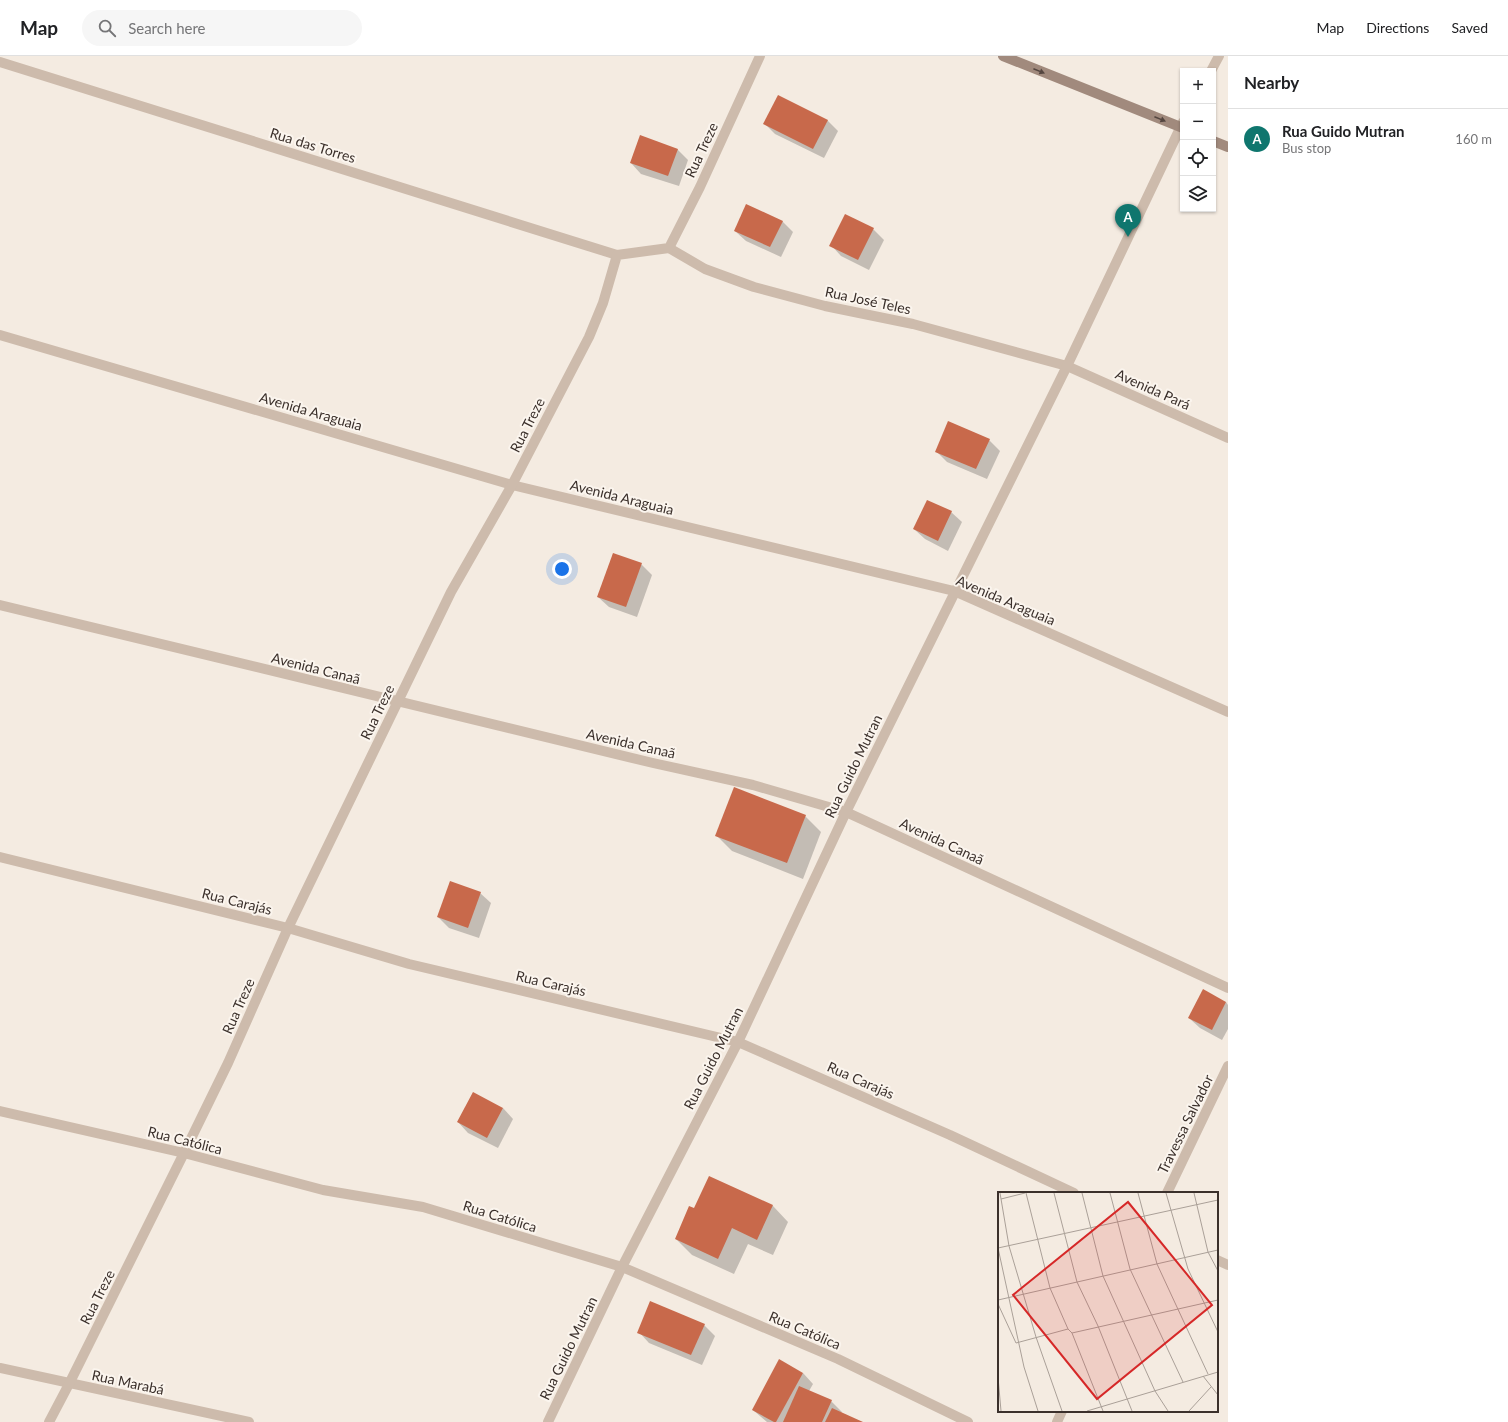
<!DOCTYPE html>
<html lang="en">
<head>
<meta charset="utf-8">
<style>
  body { margin:0; font-family:Lato,sans-serif; background:#f6f6f6; color:#202124 }
  .controls { position:absolute; right:12px; top:12px; display:grid; overflow:hidden; border-radius:0px; box-shadow:0 1px 3px #0004 }
  .controls button { width:36px; height:36px; display:grid; place-items:center; padding:0; border:0; border-bottom:1px solid #e0e0e0; background:#fff; color:#202124; font:20px sans-serif }
  .you { position:absolute; left:562px; top:513px; width:14px; height:14px; margin:-10px; border:3px solid #fff; border-radius:50%; background:#1a73e8; box-shadow:0 0 0 6px #1a73e833 }
  .badge { display:grid; place-items:center; width:26px; height:26px; border-radius:50%; background:#0f766e; color:#fff; font-size:13px; font-weight:700 }
  .pin { position:absolute; translate:-50% -33px; filter:drop-shadow(0 1px 2px #0008) }
  .pin::after { content:''; position:absolute; top:21px; width:14px; height:12px; background:inherit; clip-path:polygon(0 0,100% 0,50% 100%) }
  .list { margin:0; padding:0; list-style:none }
  h2 { display:flex; justify-content:space-between; align-items:center; height:52px; margin:0; padding:0 16px; font-size:17px }
  h2 small { font-size:13px; font-weight:400; color:#757577 }
  .list li { display:grid; grid-template-columns:26px 1fr auto; gap:12px; align-items:center; box-sizing:border-box; height:60px; padding:0 16px; border-top:1px solid #e0e0e0 }
  .list b { display:block; font-size:15px; white-space:nowrap }
  .list p { margin:0; font-size:13px; white-space:nowrap; color:#757577 }
  .list em { font-size:13px; font-style:normal; color:#757577 }
  .icon { flex:none; width:22px; height:22px; fill:none; stroke:currentColor; stroke-width:2; stroke-linecap:round; stroke-linejoin:round }
  .map { position:relative; flex:none; width:1228px; height:1366px; overflow:hidden }
  header { display:flex; align-items:center; gap:24px; box-sizing:border-box; height:56px; padding:0 20px; background:#fff; border-bottom:1px solid #e0e0e0 }
  header strong { font-size:19px }
  nav { display:flex; gap:22px; margin-inline-start:auto; font-size:14px }
  .search { width:280px; height:36px; background:#f6f6f6; display:flex; align-items:center; gap:10px; box-sizing:border-box; padding:0 14px; border-radius:22px; color:#757577; font-size:15px }
  main { display:flex }
  aside { flex:1; background:#fff }
  .map>svg:first-child { display:block }
  .shadow { fill:#0003 }
  .building { fill:#c8694b }
  .lines { fill:none; stroke-linecap:round; stroke-linejoin:round }
  .street { stroke:#cdbbac; stroke-width:10 }
  .secondary { stroke:#a18a7d; stroke-width:10 }
  .oneway { fill:#544640 }
  .labels { text-anchor:middle; dominant-baseline:central; stroke-width:4; stroke-linejoin:round; paint-order:stroke }
  .street-label { font-size:14px; fill:#3b302b; stroke:#fbf5ee }
  .inset-road { fill:none; stroke:#aaa098; stroke-width:1 }
  .view { fill:#d62828; fill-opacity:0.15; stroke:#d62828; stroke-width:2 }
  .inset-edge { fill:none; stroke:#3b302b; stroke-width:2 }
</style>
</head>
<body>
<header>
<strong>Map</strong>
<div class="search"><svg class="icon" aria-label="search" viewBox="0 0 24 24"><circle cx="10" cy="10" r="6"/><path d="M15 15l6 6"/></svg>Search here</div>
<nav><a>Map</a><a>Directions</a><a>Saved</a></nav>
</header>
<main>
<div class="map">
<svg width="1228" height="1366" viewBox="0 0 1228 1366">
  <rect width="100%" height="100%" fill="#f4ebe1"/>
  <!-- shadow -->
  <g class="shadow">
    <path d="M827 64 838 75 824 102 775 78 765 68Z"/>
    <path d="M677 93 688 104 679 130 641 118 631 107Z"/>
    <path d="M782 165 793 176 781 201 746 185 735 175Z"/>
    <path d="M873 173 884 184 869 214 841 200 831 189Z"/>
    <path d="M989 384 1000 395 987 423 947 406 937 396Z"/>
    <path d="M951 456 962 466 948 495 925 483 914 473Z"/>
    <path d="M641 508 652 519 637 561 609 551 598 541Z"/>
    <path d="M805 760 821 776 803 823 732 795 716 779Z"/>
    <path d="M480 837 491 847 479 882 449 872 438 861Z"/>
    <path d="M1226 946 1228 949V973L1222 984 1200 972 1189 962Z"/>
    <path d="M503 1052 513 1063 498 1092 468 1077 458 1066Z"/>
    <path d="M773 1150 788 1166 773 1199 748 1188 734 1218 692 1199 676 1183 695 1154Z"/>
    <path d="M704 1269 715 1280 702 1309 649 1287 639 1276Z"/>
    <path d="M803 1317 813 1328 809 1335 831 1345 842 1356 841 1357 860 1366H767L753 1354Z"/>
  </g>
  <!-- building -->
  <g class="building">
    <path d="M778 39 828 64 813 93 763 68Z"/>
    <path d="M640 79 678 93 668 120 630 107Z"/>
    <path d="M746 148 783 165 770 191 734 175Z"/>
    <path d="M845 158 874 172 858 204 829 190Z"/>
    <path d="M948 365 990 383 976 413 935 396Z"/>
    <path d="M927 444 952 455 938 485 913 473Z"/>
    <path d="M613 497 642 507 626 551 597 541Z"/>
    <path d="M734 731 806 759 787 807 715 780Z"/>
    <path d="M450 825 481 836 468 872 437 861Z"/>
    <path d="M1203 933 1226 946 1212 974 1188 962Z"/>
    <path d="M473 1036 503 1052 487 1082 457 1066Z"/>
    <path d="M709 1120 773 1149 757 1184 732 1172 718 1203 675 1183 689 1150 694 1152Z"/>
    <path d="M650 1245 705 1268 691 1299 637 1277Z"/>
    <path d="M779 1303 803 1317 776 1366H774L752 1354Z"/>
    <path d="M799 1330 832 1344 822 1366H783Z"/>
    <path d="M832 1352 863 1366H825Z"/>
  </g>
  <g class="lines">
    <!-- street -->
    <g class="street">
      <path d="M0 6 617 199"/>
      <path d="M1211 15 1219 0"/>
      <path d="M669 192 705 213 754 231 825 250 913 268 1067 310 1228 382"/>
      <path d="M0 279 512 429 954 535 1228 656"/>
      <path d="M0 549 653 707 753 729 846 756 1228 932"/>
      <path d="M0 801 288 872 409 908 738 986 950 1079 1074 1137"/>
      <path d="M0 1055 184 1097 323 1134 423 1151 622 1211 838 1303 968 1366"/>
      <path d="M1167 1137 1228 1010"/>
      <path d="M1217 1204 1228 1209"/>
      <path d="M0 1312 249 1366"/>
      <path d="M49 1366 69 1328 184 1097 228 1007 288 872 451 536 512 429 589 281 603 247 617 199 669 192 700 131 760 0"/>
      <path d="M548 1366 622 1211 738 986 846 756 1067 310 1183 66"/>
      <path d="M1057 1366 1062 1355"/>
    </g>
    <!-- secondary -->
    <g class="secondary">
      <path d="M1003 0 1183 72"/>
      <path d="M1213 85 1228 91"/>
    </g>
  </g>
  <!-- one-way arrows -->
  <defs><path id="oneway-solid" d="M-6-.8H1V-3.2L6.5 0L1 3.2V.8H-6Z"/></defs>
  <g class="oneway">
    <use href="#oneway-solid" transform="translate(1039 15) rotate(22)"/>
    <use href="#oneway-solid" transform="translate(1160 63) rotate(22)"/>
  </g>
  <g class="labels">
    <!-- street labels -->
    <g class="street-label">
      <text transform="translate(313 89) rotate(17)">Rua das Torres</text>
      <text transform="translate(701 94) rotate(-65)">Rua Treze</text>
      <text transform="translate(868 244) rotate(12)">Rua José Teles</text>
      <text transform="translate(1153 333) rotate(24)">Avenida Pará</text>
      <text transform="translate(311 355) rotate(16)">Avenida Araguaia</text>
      <text transform="translate(527 369) rotate(-63)">Rua Treze</text>
      <text transform="translate(622 441) rotate(14)">Avenida Araguaia</text>
      <text transform="translate(1006 544) rotate(23)">Avenida Araguaia</text>
      <text transform="translate(316 612) rotate(14)">Avenida Canaã</text>
      <text transform="translate(377 656) rotate(-64)">Rua Treze</text>
      <text transform="translate(631 687) rotate(13)">Avenida Canaã</text>
      <text transform="translate(853 710) rotate(-64)">Rua Guido Mutran</text>
      <text transform="translate(942 785) rotate(25)">Avenida Canaã</text>
      <text transform="translate(237 845) rotate(14)">Rua Carajás</text>
      <text transform="translate(551 927) rotate(13)">Rua Carajás</text>
      <text transform="translate(238 950) rotate(-66)">Rua Treze</text>
      <text transform="translate(713 1002) rotate(-63)">Rua Guido Mutran</text>
      <text transform="translate(861 1024) rotate(24)">Rua Carajás</text>
      <text transform="translate(1185 1068) rotate(-64)">Travessa Salvador</text>
      <text transform="translate(185 1084) rotate(14)">Rua Católica</text>
      <text transform="translate(500 1160) rotate(17)">Rua Católica</text>
      <text transform="translate(97 1241) rotate(-63)">Rua Treze</text>
      <text transform="translate(805 1274) rotate(23)">Rua Católica</text>
      <text transform="translate(568 1292) rotate(-64)">Rua Guido Mutran</text>
      <text transform="translate(128 1326) rotate(12)">Rua Marabá</text>
    </g>
  </g>
  <!-- overview -->
  <g transform="translate(998 1136)">
    <rect width="220" height="220" fill="#f4ebe1"/>
    <path class="inset-road" d="M2 1 11 54 38 145 64 219M28 1 52 96 70 137M56 1 79 90 100 134 134 219M84 1 105 84 157 199 170 219M112 1 132 77 185 190M140 1 159 72 210 182M168 1 190 77 220 140M196 1 210 60 220 79M3 7 27 1M0 56 220 8M0 56 26 175 40 219M0 108 220 58M0 112 18 151 70 137 74 141 220 108M74 141 105 219M205 184 220 203M0 185 3 219M89 219 220 180M191 219 213 195"/>
    <path class="view" d="M130 10 214 113 99 207 15 103Z"/>
    <rect width="220" height="220" class="inset-edge"/>
  </g>
</svg>
<div class="controls">
<button>+</button>
<button>−</button>
<button><svg class="icon" aria-label="locate" viewBox="0 0 24 24"><circle cx="12" cy="12" r="6"/><path d="M12 2v4M12 18v4M2 12h4M18 12h4"/></svg></button>
<button><svg class="icon" aria-label="layers" viewBox="0 0 24 24"><path d="M12 4l9 5-9 5-9-5zM3 14l9 5 9-5"/></svg></button>
</div>
<div class="you"></div>
<div class="pin badge" style="left:1128px;top:181px">A</div>
</div>
<aside>
<h2>Nearby<small></small></h2>
<ul class="list">
<li><span class="badge">A</span><div><b>Rua Guido Mutran</b><p>Bus stop</p></div><em>160 m</em></li>
</ul>
</aside>
</main>
</body>
</html>
